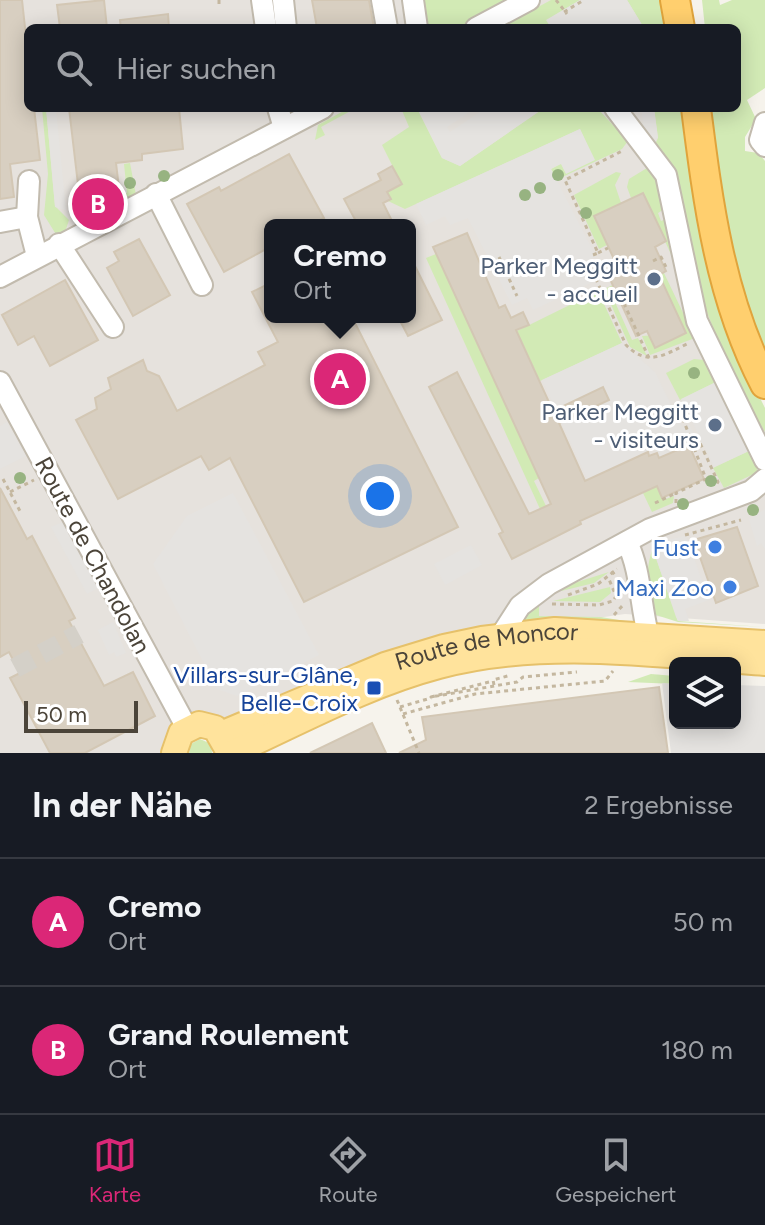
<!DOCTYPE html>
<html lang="de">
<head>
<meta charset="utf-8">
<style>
  body { margin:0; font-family:Figtree,sans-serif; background:#242831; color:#f1f3f6 }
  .controls { position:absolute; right:24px; bottom:24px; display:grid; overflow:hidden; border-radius:12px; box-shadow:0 4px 20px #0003 }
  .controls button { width:72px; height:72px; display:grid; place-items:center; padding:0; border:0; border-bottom:2px solid #363941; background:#171b24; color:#f1f3f6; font:40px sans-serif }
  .scale { position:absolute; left:24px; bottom:20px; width:114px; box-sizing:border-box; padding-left:8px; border:4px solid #4b4439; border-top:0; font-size:22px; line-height:28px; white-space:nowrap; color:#4b4439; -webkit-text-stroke:6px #fff; paint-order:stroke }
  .you { position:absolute; left:380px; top:496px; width:28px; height:28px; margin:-20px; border:6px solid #fff; border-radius:50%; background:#1a73e8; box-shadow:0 0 0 12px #1a73e833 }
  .badge { display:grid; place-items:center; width:52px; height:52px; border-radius:50%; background:#db2777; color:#fff; font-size:26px; font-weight:700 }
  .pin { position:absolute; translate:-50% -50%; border:4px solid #fff; box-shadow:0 2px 8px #0006 }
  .popup { position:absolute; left:264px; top:219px; width:152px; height:104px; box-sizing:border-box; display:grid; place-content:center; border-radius:12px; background:#171b24; filter:drop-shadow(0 2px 6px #0005); font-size:26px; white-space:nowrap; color:#9ea1a6 }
  .popup b { font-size:30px; color:#f1f3f6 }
  .popup::after { content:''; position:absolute; left:50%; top:100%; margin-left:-16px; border:16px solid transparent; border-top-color:#171b24 }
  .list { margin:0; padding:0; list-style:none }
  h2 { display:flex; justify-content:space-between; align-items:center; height:104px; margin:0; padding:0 32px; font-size:34px }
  h2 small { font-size:26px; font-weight:400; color:#9ea1a6 }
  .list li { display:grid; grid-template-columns:52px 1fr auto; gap:24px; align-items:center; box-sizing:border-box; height:128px; padding:0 32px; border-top:2px solid #363941 }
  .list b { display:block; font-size:30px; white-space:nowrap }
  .list p { margin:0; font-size:26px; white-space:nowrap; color:#9ea1a6 }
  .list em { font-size:26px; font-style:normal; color:#9ea1a6 }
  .icon { flex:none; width:44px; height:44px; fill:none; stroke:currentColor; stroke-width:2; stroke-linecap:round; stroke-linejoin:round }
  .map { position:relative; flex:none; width:765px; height:753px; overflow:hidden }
  .search { position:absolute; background:#171b24; box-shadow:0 4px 20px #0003; left:24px; right:24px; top:24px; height:88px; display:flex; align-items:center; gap:20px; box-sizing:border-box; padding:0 28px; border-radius:12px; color:#9ea1a6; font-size:30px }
  .sheet { height:360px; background:#171b24 }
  nav { display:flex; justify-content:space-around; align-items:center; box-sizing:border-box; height:112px; border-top:2px solid #363941; background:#171b24; font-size:22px; color:#9ea1a6 }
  nav a { display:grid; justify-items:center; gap:4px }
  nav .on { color:#db2777 }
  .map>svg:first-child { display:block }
  .industrial { fill:#e6e2dd; fill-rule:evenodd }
  .green { fill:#d2eab5 }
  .parking { fill:#e5e3e0 }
  .building { fill:#d8cfc1; stroke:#d3c7b4; stroke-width:2 }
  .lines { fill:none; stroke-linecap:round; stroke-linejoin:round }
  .minor-tunnel { stroke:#d4d0c8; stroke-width:20; stroke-dasharray:20 10; stroke-linecap:butt }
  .minor-casing { stroke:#c2bbae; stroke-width:24 }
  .major-casing { stroke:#e6c16a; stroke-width:28 }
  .highway-casing { stroke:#e0a43c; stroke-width:32 }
  .path { stroke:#c4b79f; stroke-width:3; stroke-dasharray:4 4; stroke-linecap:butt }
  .minor { stroke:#fff; stroke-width:20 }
  .major { stroke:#ffe39c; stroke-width:24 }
  .highway { stroke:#ffcf6e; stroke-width:28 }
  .tree { fill:#97b381 }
  .service-dot { fill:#5c6f8a; stroke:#fff; stroke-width:3 }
  .shop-dot { fill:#3f7fe0; stroke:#fff; stroke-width:3 }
  .transit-dot { fill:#1a4fb4; stroke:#fff; stroke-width:3 }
  .labels { text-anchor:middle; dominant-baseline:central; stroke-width:6; stroke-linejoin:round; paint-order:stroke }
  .service-label { font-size:24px; fill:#4e5e75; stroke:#fff; text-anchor:end }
  .shop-label { font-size:24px; fill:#366cbe; stroke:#fff; text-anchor:end }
  .street-label { font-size:24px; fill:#4b4439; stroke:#fff }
  .transit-label { font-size:24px; fill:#164399; stroke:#fff; text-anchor:end }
</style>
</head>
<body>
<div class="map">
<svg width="765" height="753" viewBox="0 0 765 753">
  <rect width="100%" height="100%" fill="#f6f3ec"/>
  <!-- industrial -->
  <path class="industrial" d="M0 0H651L656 28H28V108H674L693 217 765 417V624L625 614 576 621 246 713 170 753H0ZM270 225H410V317H270Z"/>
  <!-- green -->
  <g class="green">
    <path d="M419 0H510L457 28H424Z"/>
    <path d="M551 0H580L547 20 551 28H499Z"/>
    <path d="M627 0H666L671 28H644Z"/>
    <path d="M702 0H719L720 5 732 0H765V88L747 100 756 119 745 137V151L758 153 765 161V355L737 279 726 234 708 108H737V28H705Z"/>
    <path d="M42 108H46L55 206 69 220 65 232 57 236 44 215 48 174Z"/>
    <path d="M349 108H356L321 127 325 135 315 140 318 125Z"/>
    <path d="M401 108H417L442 158 460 166 544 108H597L628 141 622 149 556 180 551 169 561 163 566 173 594 160 580 129 405 209 388 201 391 199 387 192 401 183 382 145 409 127Z"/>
    <path d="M654 108H684L742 362 765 408V432C708 338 685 250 654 146L658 138Z"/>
    <path d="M130 163 136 195 92 218 89 197 127 193 124 164Z"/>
    <path d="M647 168 658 177 666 208 658 213 661 221 666 219 679 272 643 193 631 198 627 187 629 179Z"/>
    <path d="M616 172 621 173 615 185 621 203 594 216 607 245 599 249 574 195Z"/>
    <path d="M436 254 539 478 534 481 546 506 540 509 426 258Z"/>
    <path d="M664 273 695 338 650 355 642 336 686 333 659 275Z"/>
    <path d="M613 285 610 291 632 340 638 338 647 356 630 347 604 289Z"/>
    <path d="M598 291 622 343 540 381 517 331Z"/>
    <path d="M694 359 704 360 716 382 680 400 666 373Z"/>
    <path d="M751 450 758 472 724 488 713 468Z"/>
    <path d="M657 486 663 500 674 496 673 503 652 512 643 493Z"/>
    <path d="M662 536 656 558 678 621 765 627 678 622 656 615C644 598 644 549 662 536Z"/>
    <path d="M609 572 594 583 549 594 555 589Z"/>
    <path d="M610 587 611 593 600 602 553 601Z"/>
    <path d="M539 600V616L601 617 631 622 511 624Z"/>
    <path d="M651 674 675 676V684L628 682Z"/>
    <path d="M200 739 211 744 212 753H189L191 744Z"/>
  </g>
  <!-- parking -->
  <g class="parking">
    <path d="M580 0H627L644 28H551L546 20Z"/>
    <path d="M46 108H56L66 210 55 207Z"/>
    <path d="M417 108H476L447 127 450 132 486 108H544L460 166 442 158Z"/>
    <path d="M641 108H654L658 138 645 140Z"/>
    <path d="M580 129 595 160 566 174 561 164 551 169 596 257 586 261 595 281 533 310 527 298 512 305 468 218 450 225 445 216 426 225 416 204Z"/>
    <path d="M622 343 655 372 682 427 689 424 697 440 660 457 656 449 647 451 587 479 542 380Z"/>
    <path d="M716 382 751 450 714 467 681 399Z"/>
    <path d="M7 422 26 456 0 469V426Z"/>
    <path d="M233 493 319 655 237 696 217 689 153 564 187 516Z"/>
    <path d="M765 509V549L761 543 757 546 749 519Z"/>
    <path d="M63 522 98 588 87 594 51 527Z"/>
    <path d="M686 536 709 600 685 609 689 621H678L676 617 656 558 662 541Z"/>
    <path d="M471 545 482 565 445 585 434 564Z"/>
    <path d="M113 622 126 653 116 657 114 652 109 655 98 630Z"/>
    <path d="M662 683 675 684V723H735V685L765 686V753H671Z"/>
  </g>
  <!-- building -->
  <g class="building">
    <path d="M0 0H22L28 55V108H34L40 160 10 164 14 197 0 199Z"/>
    <path d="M104 0 107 28H60L57 5Z"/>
    <path d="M312 0H369L374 28H317Z"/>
    <path d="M168 14 169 28H121L120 20Z"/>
    <path d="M69 108H179L183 149 142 154V160L116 163 119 188 79 193Z"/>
    <path d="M289 154 324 218 310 225H270V247L224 272 187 204 219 187 221 191Z"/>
    <path d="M392 166 402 184 387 192 391 199 383 203 394 225H358L344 199 381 180 378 174Z"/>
    <path d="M643 193 666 241 655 247 666 271 659 275 686 333 655 348 647 331 636 336 609 277 620 272 594 216Z"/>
    <path d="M467 233 499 308 505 305 511 318 523 312 529 325 516 330 553 411 603 387 609 400 559 423 585 481 648 452 649 456 657 453 659 458 689 445 704 479 662 498 657 486 580 521 581 524 512 559 499 534 503 532 429 387 457 372 529 514 551 504 433 247Z"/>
    <path d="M139 239 170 295 133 316 107 268 119 261 114 252Z"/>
    <path d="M410 256 442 320 408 336 398 317H410Z"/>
    <path d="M65 280 98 340 50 366 34 336 18 345 2 315Z"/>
    <path d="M270 283V317H352L458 527 304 602 230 458 209 470 201 456 118 499 76 420 97 409 95 398 111 389 108 378 143 360 147 371 159 376 177 411 265 365 258 352 278 342 252 292Z"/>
    <path d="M0 488 27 539 32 536 75 618 69 621 104 686 133 672 155 716 85 753H50L10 678 20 673 9 652 0 657Z"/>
    <path d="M737 527 758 586 716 603 694 540Z"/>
    <path d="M659 687 668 753H399L426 740 422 717Z"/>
    <path d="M372 723 386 753H310Z"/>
  </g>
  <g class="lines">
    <!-- minor-tunnel -->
    <path class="minor-tunnel" d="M15 668 79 634"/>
    <defs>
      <g id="minor">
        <path d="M262 0 266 28"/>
        <path d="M283 0 286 28"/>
        <path d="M382 0 387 28"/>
        <path d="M413 0 417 28"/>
        <path d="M476 28 529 0"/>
        <path d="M278 108 284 128"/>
        <path d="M615 108 666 175 697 321 765 460"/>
        <path d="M765 123 760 140 765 146"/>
        <path d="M29 181 27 217 37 256"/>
        <path d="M156 194 202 285"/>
        <path d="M0 222 27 217"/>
        <path d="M59 244 113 327"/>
        <path d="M0 277 323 108"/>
        <path d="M0 382 187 728"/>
        <path d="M627 542C641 571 640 603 648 634"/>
        <path d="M500 637 520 606 549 584 650 529 751 491 765 479"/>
      </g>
      <g id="major">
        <path id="s1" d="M221 734 385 665 444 647 482 639 555 630 765 643"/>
        <path d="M174 753 181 733 199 724 215 728 226 747"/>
        <path d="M232 753C300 722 367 685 439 666 545 638 657 655 765 663"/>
      </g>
      <g id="highway">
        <path d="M675 0 680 28"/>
        <path d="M696 108C708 203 720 298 765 384"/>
      </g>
    </defs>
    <!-- minor casing -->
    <use href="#minor" class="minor-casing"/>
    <!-- major casing -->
    <use href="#major" class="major-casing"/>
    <!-- highway casing -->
    <use href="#highway" class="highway-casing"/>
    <!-- path -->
    <g class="path">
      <path d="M219 0V7"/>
      <path d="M556 0 567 14"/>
      <path d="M564 12 584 0"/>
      <path d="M598 253 608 248"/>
      <path d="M593 255 598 253 565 180 624 150"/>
      <path d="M499 257 517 296"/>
      <path d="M653 261 661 257 667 269"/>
      <path d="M589 264 626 345C648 367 664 355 689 343"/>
      <path d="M629 293 621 297 649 358"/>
      <path d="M693 441 700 443 718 482 716 485"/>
      <path d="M3 479 21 513"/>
      <path d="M10 492 34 480"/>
      <path d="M655 503 676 493"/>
      <path d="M676 503V493L706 479 683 419"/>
      <path d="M685 535 741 520"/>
      <path d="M612 571 621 585"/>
      <path d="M568 595 598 584 617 569"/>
      <path d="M552 604 599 605 613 601 616 596 608 577"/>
      <path d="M614 615 624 604"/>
      <path d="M489 682 431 697 517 682 523 677 577 672"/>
      <path d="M494 685 493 680 511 675"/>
      <path d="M397 700 419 753"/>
      <path d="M400 707 431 698"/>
      <path d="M403 714 475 694 605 681 613 671"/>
    </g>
    <!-- minor -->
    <use href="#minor" class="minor"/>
    <!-- major -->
    <use href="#major" class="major"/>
    <!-- highway -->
    <use href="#highway" class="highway"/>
  </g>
  <!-- trees -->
  <g class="tree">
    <circle cx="558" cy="175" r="6"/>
    <circle cx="164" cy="176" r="6"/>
    <circle cx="130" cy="183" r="6"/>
    <circle cx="540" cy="188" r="6"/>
    <circle cx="525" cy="195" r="6"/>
    <circle cx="586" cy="213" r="6"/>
    <circle cx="694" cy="373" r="6"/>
    <circle cx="20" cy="478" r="6"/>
    <circle cx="711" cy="481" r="6"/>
    <circle cx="683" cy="504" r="6"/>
    <circle cx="753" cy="510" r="6"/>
  </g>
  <!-- markers -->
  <g class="service-dot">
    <circle cx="654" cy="279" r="8"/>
    <circle cx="715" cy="425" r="8"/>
  </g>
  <g class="shop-dot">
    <circle cx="715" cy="547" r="8"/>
    <circle cx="730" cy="587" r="8"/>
  </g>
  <rect class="transit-dot" x="366" y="680" width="16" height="16" rx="4"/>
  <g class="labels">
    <!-- service labels -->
    <g class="service-label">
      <text x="638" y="265">Parker Meggitt<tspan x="638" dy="28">- accueil</tspan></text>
      <text x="699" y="411">Parker Meggitt<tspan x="699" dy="28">- visiteurs</tspan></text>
    </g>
    <!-- shop labels -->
    <g class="shop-label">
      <text x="699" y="547">Fust</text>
      <text x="714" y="587">Maxi Zoo</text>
    </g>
    <!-- street labels -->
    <g class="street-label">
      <text transform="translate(93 555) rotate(62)">Route de Chandolan</text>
      <text stroke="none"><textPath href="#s1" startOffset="282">Route de Moncor</textPath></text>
    </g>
    <!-- transit labels -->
    <g class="transit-label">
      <text x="358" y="674">Villars-sur-Glâne,<tspan x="358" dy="28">Belle-Croix</tspan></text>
    </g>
  </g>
</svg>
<div class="controls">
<button><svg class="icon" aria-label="layers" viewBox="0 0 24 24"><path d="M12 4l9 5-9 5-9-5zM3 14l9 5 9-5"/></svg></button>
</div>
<div class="scale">50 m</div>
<div class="you"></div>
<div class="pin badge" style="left:340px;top:379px">A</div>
<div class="popup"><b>Cremo</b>Ort</div>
<div class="pin badge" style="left:98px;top:204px">B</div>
<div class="search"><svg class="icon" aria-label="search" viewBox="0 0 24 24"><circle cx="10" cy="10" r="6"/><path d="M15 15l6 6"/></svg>Hier suchen</div>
</div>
<section class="sheet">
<h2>In der Nähe<small>2 Ergebnisse</small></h2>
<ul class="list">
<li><span class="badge">A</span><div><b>Cremo</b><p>Ort</p></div><em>50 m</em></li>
<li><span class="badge">B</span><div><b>Grand Roulement</b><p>Ort</p></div><em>180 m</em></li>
</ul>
</section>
<nav>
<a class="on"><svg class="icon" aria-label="map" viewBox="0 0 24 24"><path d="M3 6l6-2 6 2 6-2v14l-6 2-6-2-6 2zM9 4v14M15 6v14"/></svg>Karte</a>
<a><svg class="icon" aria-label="directions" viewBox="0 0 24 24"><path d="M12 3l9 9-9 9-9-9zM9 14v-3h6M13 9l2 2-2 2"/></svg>Route</a>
<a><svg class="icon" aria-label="saved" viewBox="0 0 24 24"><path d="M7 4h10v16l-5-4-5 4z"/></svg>Gespeichert</a>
</nav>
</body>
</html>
